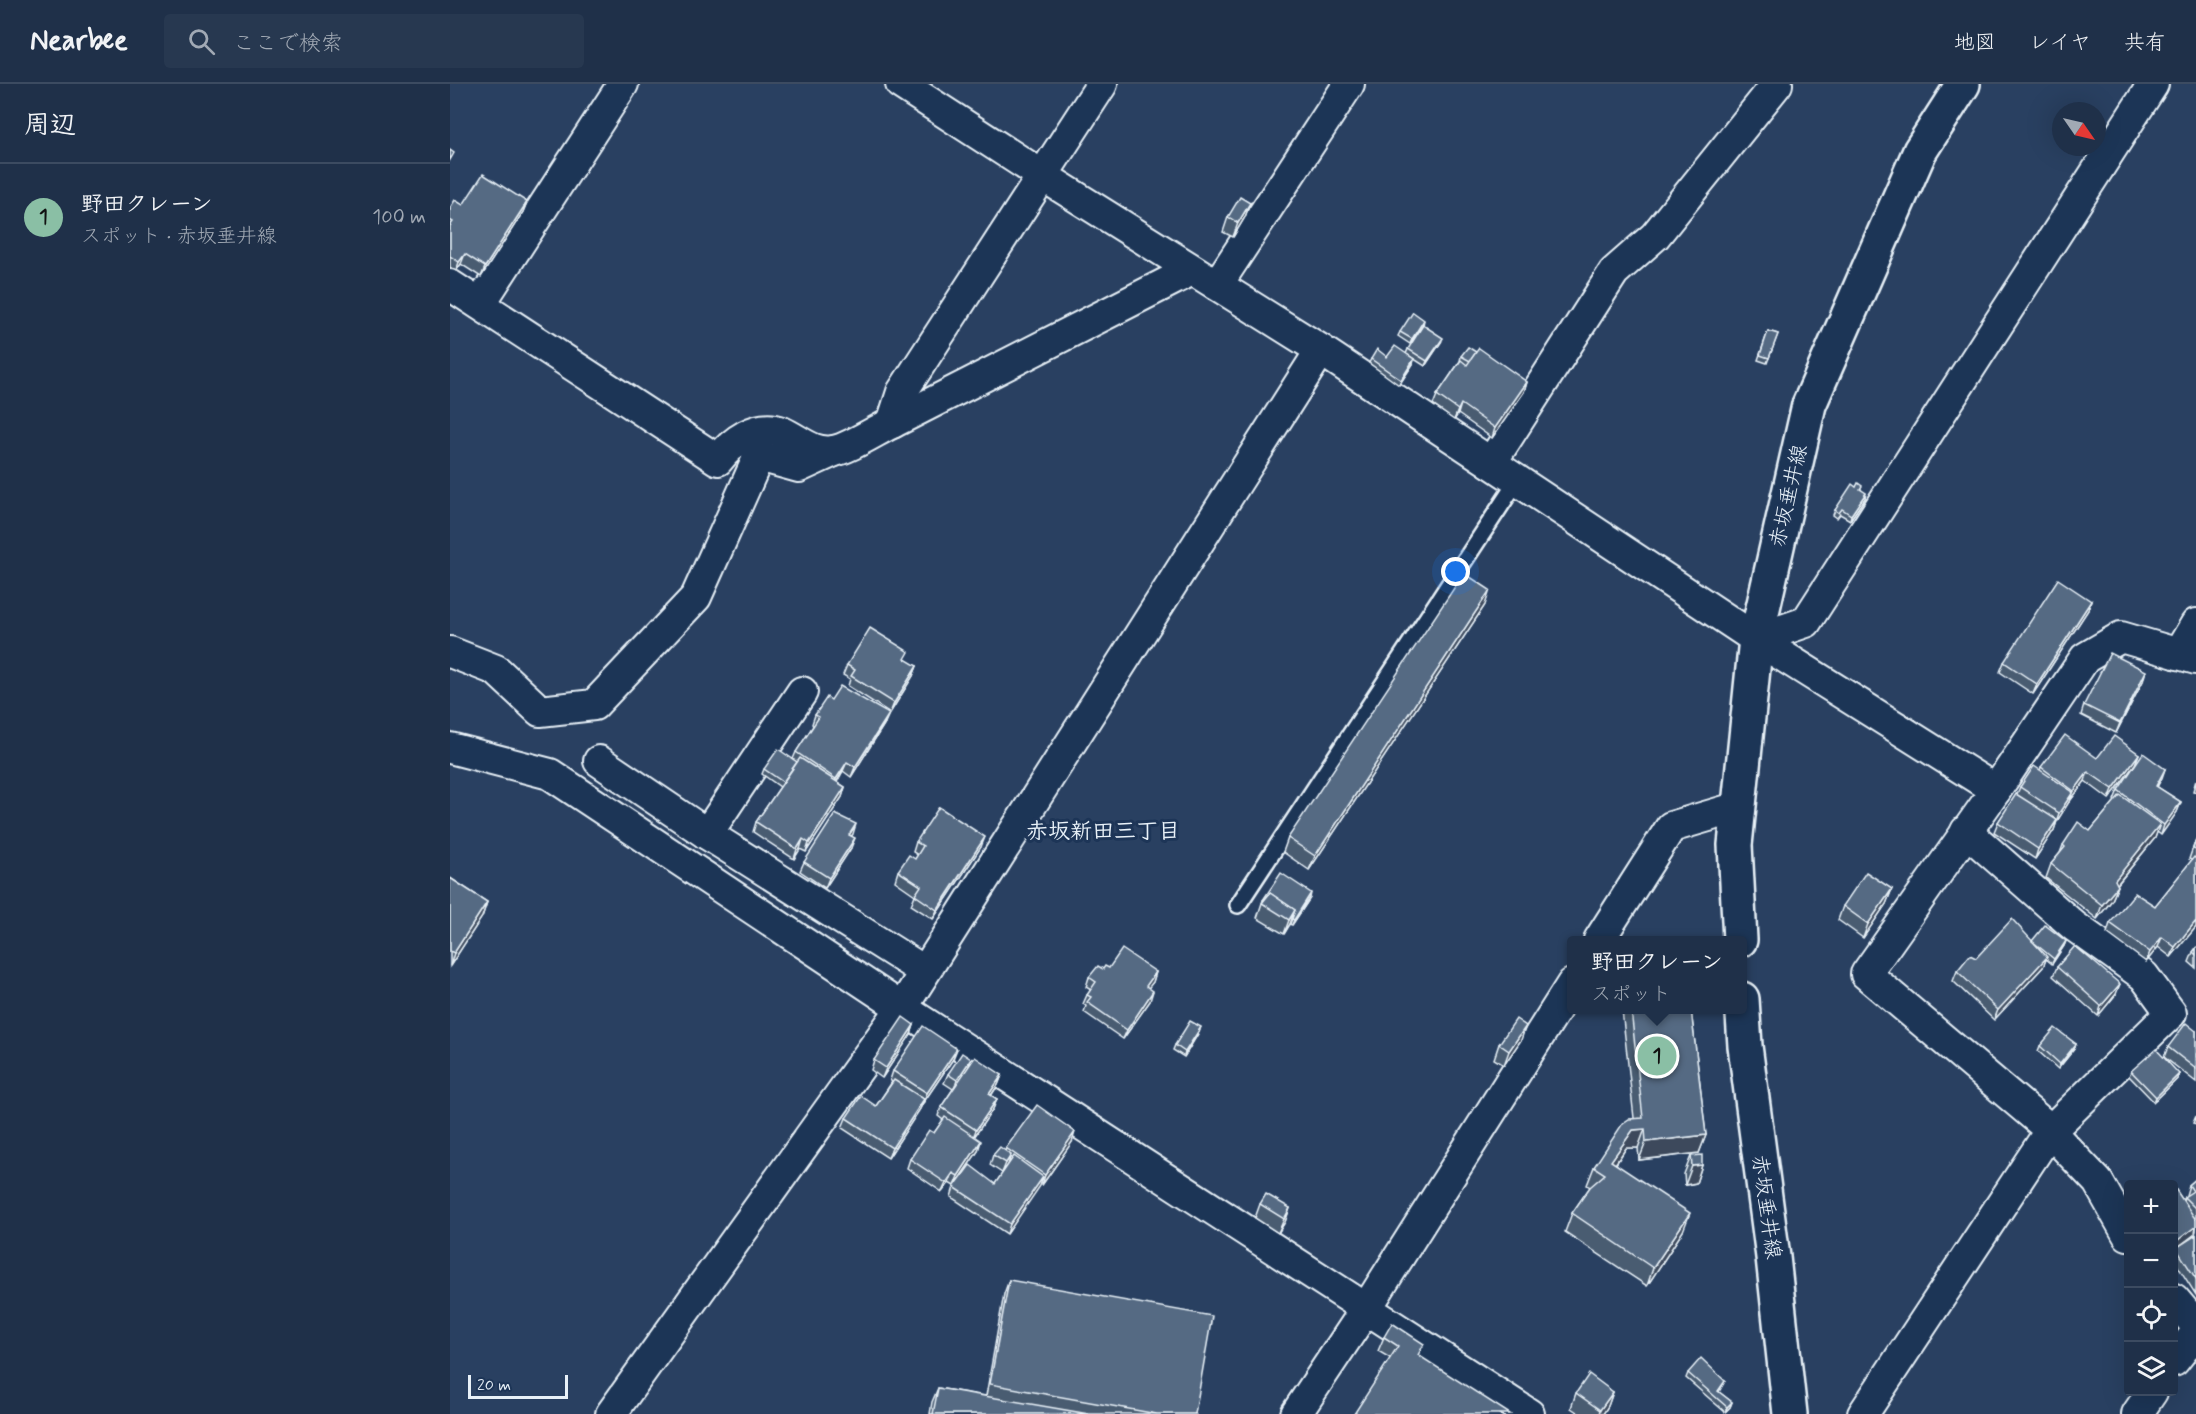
<!DOCTYPE html>
<html lang="ja">
<head>
<meta charset="utf-8">
<style>
  body { margin:0; font-family:Mynerve,"Klee One",sans-serif; background:#273850; color:#f1f3f6 }
  .controls { position:absolute; right:18px; bottom:18px; display:grid; overflow:hidden; border-radius:6px; box-shadow:0 6px 24px #0002 }
  .controls button { width:54px; height:54px; display:grid; place-items:center; padding:0; border:0; border-bottom:2px solid #3c4b61; background:#1f3049; color:#f1f3f6; font:30px sans-serif }
  .compass { position:absolute; left:1602px; top:18px; width:54px; height:54px; border-radius:50%; background:#1f3049; box-shadow:0 6px 24px #0002; rotate:124deg }
  .scale { position:absolute; left:18px; bottom:15px; width:100px; box-sizing:border-box; padding-left:6px; border:3px solid #e8f1f8; border-top:0; font-size:16px; line-height:21px; white-space:nowrap; color:#e8f1f8; -webkit-text-stroke:4px #1d3557; paint-order:stroke }
  .you { position:absolute; left:1006px; top:488px; width:21px; height:21px; margin:-15px; border:4px solid #fff; border-radius:50%; background:#1a73e8; box-shadow:0 0 0 9px #1a73e833 }
  .badge { display:grid; place-items:center; width:39px; height:39px; border-radius:50%; background:#8abfa5; color:#111; font-size:20px; font-weight:700 }
  .pin { position:absolute; translate:-50% -50%; border:3px solid #fff; box-shadow:0 2px 6px #0006 }
  .popup { position:absolute; left:1117px; top:852px; width:180px; height:78px; box-sizing:border-box; display:grid; place-content:center; border-radius:6px; background:#1f3049; filter:drop-shadow(0 2px 4px #0005); font-size:20px; white-space:nowrap; color:#a1a9b4 }
  .popup b { font-size:22px; color:#f1f3f6 }
  .popup::after { content:''; position:absolute; left:50%; top:100%; margin-left:-12px; border:12px solid transparent; border-top-color:#1f3049 }
  .list { margin:0; padding:0; list-style:none }
  h2 { display:flex; justify-content:space-between; align-items:center; height:78px; margin:0; padding:0 24px; font-size:26px }
  h2 small { font-size:20px; font-weight:400; color:#a1a9b4 }
  .list li { display:grid; grid-template-columns:39px 1fr auto; gap:18px; align-items:center; box-sizing:border-box; height:108px; padding:0 24px; border-top:2px solid #3c4b61 }
  .list b { display:block; font-size:22px; white-space:nowrap }
  .list p { margin:0; font-size:20px; white-space:nowrap; color:#a1a9b4 }
  .list em { font-size:20px; font-style:normal; color:#a1a9b4 }
  .icon { flex:none; width:33px; height:33px; fill:none; stroke:currentColor; stroke-width:2; stroke-linecap:round; stroke-linejoin:round }
  .map { position:relative; flex:none; width:1746px; height:1330px; overflow:hidden }
  header { display:flex; align-items:center; gap:36px; box-sizing:border-box; height:84px; padding:0 30px; background:#1f3049; border-bottom:2px solid #3c4b61 }
  header strong { font-size:28px }
  nav { display:flex; gap:33px; margin-inline-start:auto; font-size:21px }
  .search { width:420px; height:54px; background:#273850; display:flex; align-items:center; gap:15px; box-sizing:border-box; padding:0 21px; border-radius:6px; color:#a1a9b4; font-size:22px }
  main { display:flex }
  aside { flex:1; background:#1f3049 }
  .map>svg:first-child { display:block }
  .lines { fill:none; stroke-linecap:round; stroke-linejoin:round }
  .service-casing { stroke:#e8f1f8; stroke-width:20 }
  .minor-casing { stroke:#e8f1f8; stroke-width:34 }
  .secondary-casing { stroke:#e8f1f8; stroke-width:38 }
  .service { stroke:#1d3557; stroke-width:15 }
  .minor { stroke:#1d3557; stroke-width:30 }
  .secondary { stroke:#1d3557; stroke-width:33 }
  .wall { fill:#495b71; stroke:#e8f1f8; stroke-width:1.5 }
  .shaded-wall { fill:#3c4a5c; stroke:#e8f1f8; stroke-width:1.5 }
  .building { fill:#556a83; stroke:#e8f1f8; stroke-width:1.5 }
  .labels { text-anchor:middle; dominant-baseline:central; stroke-width:6; stroke-linejoin:round; paint-order:stroke }
  .street-label { font-size:21px; fill:#e8f1f8; stroke:#1d3557 }
  .neighbourhood-label { font-size:22px; font-weight:bold; fill:#e8f1f8; stroke:#1d3557 }
</style>
</head>
<body>
<header>
<strong>Nearbee</strong>
<div class="search"><svg class="icon" aria-label="search" viewBox="0 0 24 24"><circle cx="10" cy="10" r="6"/><path d="M15 15l6 6"/></svg>ここで検索</div>
<nav><a>地図</a><a>レイヤ</a><a>共有</a></nav>
</header>
<main>
<aside>
<h2>周辺<small></small></h2>
<ul class="list">
<li><span class="badge">1</span><div><b>野田クレーン</b><p>スポット · 赤坂垂井線</p></div><em>100 m</em></li>
</ul>
</aside>
<div class="map">
<svg width="1746" height="1330" viewBox="0 0 1746 1330">
  <rect width="100%" height="100%" fill="#294061"/>
  <filter id="ink" filterUnits="userSpaceOnUse"><feTurbulence type="fractalNoise" baseFrequency=".0167" numOctaves="2"/><feDisplacementMap in="SourceGraphic" scale="12" xChannelSelector="R" yChannelSelector="G"/><feConvolveMatrix kernelMatrix="1 2 1 2 8 2 1 2 1" color-interpolation-filters="sRGB"/></filter>
  <g filter="url(#ink)">
    <g class="lines">
      <defs>
        <path id="service" d="M788 821 1067 397"/>
        <g id="minor">
          <path d="M451 0 593 92 871 266 1306 555 1546 706"/>
          <path d="M0 201 268 376C282 358 307 338 332 348 350 356 362 370 383 367 396 366 429 345 442 339L452 308 652 0"/>
          <path d="M767 201 899 0"/>
          <path d="M30 220 173 0"/>
          <path d="M442 339 742 186"/>
          <path d="M1041 379 1164 188 1205 152 1327 0"/>
          <path d="M1306 555 1356 538 1703 0"/>
          <path d="M0 568 46 586 90 627 144 621 246 513 309 372 349 383 384 367"/>
          <path d="M1728 570 1746 540"/>
          <path d="M0 664 100 690 452 924 1079 1330"/>
          <path d="M149 677 257 750 474 887"/>
          <path d="M257 750 352 608"/>
          <path d="M1149 856 1221 743 1289 723"/>
          <path d="M1678 1151 1648 1098 1590 1037 1416 890 1546 706 1635 574 1671 553 1746 575"/>
          <path d="M1724 1215 1746 1241"/>
          <path d="M1724 1277 1746 1249"/>
          <path d="M161 1330 452 924 871 266"/>
          <path d="M846 1330 916 1225 1122 900"/>
          <path d="M1413 1330 1600 1047 1721 929 1694 892 1624 842 1516 747"/>
          <path d="M1687 1330 1702 1308"/>
        </g>
        <g id="secondary">
          <path d="M1290 856 1285 761 1306 555 1359 321 1470 67 1513 0"/>
          <path d="M1292 915 1295 962 1323 1173 1340 1330"/>
        </g>
      </defs>
      <!-- service casing -->
      <use href="#service" class="service-casing"/>
      <!-- minor casing -->
      <use href="#minor" class="minor-casing"/>
      <!-- secondary casing -->
      <use href="#secondary" class="secondary-casing"/>
      <!-- service -->
      <use href="#service" class="service"/>
      <!-- minor -->
      <use href="#minor" class="minor"/>
      <!-- secondary -->
      <use href="#secondary" class="secondary"/>
    </g>
    <!-- wall -->
    <g class="wall">
      <path d="M77 118 73 128 31 193 11 180 6 187 0 183V124L13 121Z"/>
      <path d="M800 119 795 133 783 153 773 148 778 133Z"/>
      <path d="M973 241 960 260 948 252 950 248Z"/>
      <path d="M1318 247 1328 250 1317 279 1308 276Z"/>
      <path d="M991 258 975 282 958 271 964 275 963 280 949 301 919 279 921 275 956 270 958 265Z"/>
      <path d="M1026 268 1077 298 1074 308 1042 354 1008 330 1004 336 983 321 987 311 1010 277 1011 272Z"/>
      <path d="M1411 405 1415 414 1400 436 1390 430 1387 434 1383 431 1385 426Z"/>
      <path d="M1641 517 1638 526 1583 610 1550 588 1554 578Z"/>
      <path d="M1035 521 859 786 833 768 838 754Z"/>
      <path d="M397 581 467 582 463 592 440 629 398 602 400 595 393 591Z"/>
      <path d="M1693 597 1666 649 1631 631 1634 621Z"/>
      <path d="M381 616 435 639 401 693 393 687 387 698 395 703 392 713 356 768 350 765 344 775 303 748 306 738 330 703 312 690 314 685 343 675 346 668 363 642 362 640 365 631Z"/>
      <path d="M1689 670 1685 680 1659 715 1635 697 1620 717V716L1607 737 1604 746 1585 775 1544 748 1548 738 1567 710 1570 703 1590 686 1591 683 1647 674Z"/>
      <path d="M1715 685 1707 703 1731 718 1727 728 1711 751 1707 748 1705 754 1667 801 1668 802 1662 816 1647 835 1596 794 1601 780 1610 769 1613 761 1640 747 1665 717 1664 716 1668 706Z"/>
      <path d="M1746 696V708L1743 707Z"/>
      <path d="M403 750 401 752V764L375 804 350 787 354 778Z"/>
      <path d="M1746 755V843L1721 873 1708 863 1696 878 1657 849 1660 839 1705 822 1742 776 1739 775Z"/>
      <path d="M466 758 531 763 483 835 461 821 465 811 445 797 448 787 465 775 468 771 463 768Z"/>
      <path d="M0 794 37 818 32 833 0 882Z"/>
      <path d="M1442 805 1436 820 1413 854 1388 836 1393 822Z"/>
      <path d="M860 814 842 841 840 840 834 850 807 834 813 816Z"/>
      <path d="M1582 857H1616L1614 862 1602 880 1596 875 1593 883 1544 936 1503 897 1507 887 1526 874Z"/>
      <path d="M1746 864V884L1739 878 1743 868Z"/>
      <path d="M1607 883 1666 910 1648 932 1603 892Z"/>
      <path d="M659 884 706 888 703 898 698 904 700 917 673 955 634 928 636 922 633 920 637 911 641 906 636 903 639 893 653 885Z"/>
      <path d="M1172 926H1241L1256 1051 1249 1069 1189 1076 1188 1064H1176L1166 1080 1233 1147 1197 1202 1115 1148 1122 1129 1140 1103 1137 1101 1144 1083 1184 1034Z"/>
      <path d="M464 941 461 950 432 994 421 986 424 976Z"/>
      <path d="M1746 947V998L1714 973 1718 963Z"/>
      <path d="M749 948 734 973 723 966 725 961Z"/>
      <path d="M1071 956 1054 981 1044 975 1049 960Z"/>
      <path d="M1626 960 1624 965 1608 985 1588 967 1590 962Z"/>
      <path d="M503 975 473 1019 470 1025 438 1074 392 1044 396 1034 426 1022 442 998 440 996 443 987Z"/>
      <path d="M521 975 519 982 552 991 548 1001 541 1012 547 1015 543 1025 524 1053 528 1067 504 1102 499 1099 492 1108 457 1084 460 1075 484 1049 493 1036 488 1032 491 1023 503 1005 494 999 498 990Z"/>
      <path d="M1681 987 1729 990 1727 995 1704 1018 1679 992Z"/>
      <path d="M1746 1032V1040L1743 1039Z"/>
      <path d="M622 1058 592 1101 590 1100 557 1150 501 1113 504 1103 545 1100 560 1078H559L552 1089 540 1081 543 1071 555 1067 556 1064Z"/>
      <path d="M1241 1072 1252 1081 1246 1099 1235 1101 1234 1090Z"/>
      <path d="M1746 1095V1147L1745 1150 1731 1160 1746 1151V1211L1724 1176V1170L1725 1165 1724 1166V1103L1733 1117 1734 1113 1736 1112V1111L1739 1101Z"/>
      <path d="M810 1120 840 1124 835 1138 828 1149 805 1134Z"/>
      <path d="M559 1196 745 1330H480L482 1318 488 1304 536 1312 554 1210Z"/>
      <path d="M934 1253 970 1272 940 1274 928 1267Z"/>
      <path d="M1238 1289 1275 1297 1269 1308 1282 1318 1280 1323 1275 1328 1236 1294Z"/>
      <path d="M1163 1308 1158 1322 1153 1330H1130L1121 1324 1126 1309Z"/>
    </g>
    <!-- shaded-wall -->
    <g class="shaded-wall">
      <path d="M77 118 73 128 31 193 35 183Z"/>
      <path d="M800 119 795 133 783 153 788 139Z"/>
      <path d="M15 170 11 180 6 187 9 178Z"/>
      <path d="M974 236 973 241 960 260 962 255Z"/>
      <path d="M993 254 991 258 975 282 977 277Z"/>
      <path d="M964 275 963 280 949 301 951 296Z"/>
      <path d="M1077 298 1074 308 1042 354 1045 344Z"/>
      <path d="M1011 320 1008 330 1004 336 1008 326Z"/>
      <path d="M1416 409 1415 414 1400 436 1401 431Z"/>
      <path d="M1040 506 1035 521 859 786 865 772Z"/>
      <path d="M1641 517 1638 526 1583 610 1587 600Z"/>
      <path d="M467 582 463 592 440 629 444 619Z"/>
      <path d="M1696 587 1693 597 1666 649 1670 639Z"/>
      <path d="M439 630 435 639 401 693 405 683Z"/>
      <path d="M1689 670 1685 680 1659 715 1663 705Z"/>
      <path d="M397 678 393 687 383 704 386 695Z"/>
      <path d="M1715 685 1712 694 1702 712 1706 702Z"/>
      <path d="M1638 688 1635 697 1620 717 1624 707Z"/>
      <path d="M395 703 392 713 356 768 359 759Z"/>
      <path d="M1623 708 1619 718 1607 737 1604 746 1585 775 1588 765 1606 738 1609 729Z"/>
      <path d="M1731 718 1727 728 1711 751 1714 741Z"/>
      <path d="M406 740 403 750 395 761 399 751Z"/>
      <path d="M1710 740 1705 754 1659 810 1665 796Z"/>
      <path d="M535 753 531 763 483 835 487 826Z"/>
      <path d="M405 754 401 764 375 804 379 794Z"/>
      <path d="M353 755 350 765 344 775 347 765Z"/>
      <path d="M1668 802 1662 816 1647 835 1652 821Z"/>
      <path d="M1442 805 1436 820 1413 854 1418 840Z"/>
      <path d="M861 809 860 814 842 841 844 836Z"/>
      <path d="M37 818 32 833 0 882 4 869Z"/>
      <path d="M845 826 840 840 834 850 839 836Z"/>
      <path d="M1746 837V843L1721 873 1725 863Z"/>
      <path d="M1712 853 1708 863 1696 878 1700 868Z"/>
      <path d="M1616 857 1614 862 1602 880 1604 875Z"/>
      <path d="M1597 873 1593 883 1544 936 1548 926Z"/>
      <path d="M706 888 703 898 692 912 696 902Z"/>
      <path d="M1670 900 1666 910 1648 932 1651 922Z"/>
      <path d="M703 907 700 917 673 955 677 946Z"/>
      <path d="M464 941 461 950 432 994 436 984Z"/>
      <path d="M1076 942 1071 956 1054 981 1059 967Z"/>
      <path d="M751 943 749 948 734 973 735 968Z"/>
      <path d="M1626 960 1624 965 1608 985 1610 980Z"/>
      <path d="M507 965 503 975 473 1019 477 1009Z"/>
      <path d="M521 975 518 985 504 1006 507 996Z"/>
      <path d="M1729 990 1727 995 1704 1018 1706 1013Z"/>
      <path d="M552 991 548 1001 535 1020 539 1010Z"/>
      <path d="M474 1015 470 1025 438 1074 442 1064Z"/>
      <path d="M547 1015 543 1025 522 1056 526 1046Z"/>
      <path d="M1195 1045 1188 1064H1176L1155 1095 1161 1077 1183 1046Z"/>
      <path d="M625 1048 622 1058 592 1101 595 1091Z"/>
      <path d="M1256 1051 1249 1069 1189 1076 1196 1058Z"/>
      <path d="M531 1057 528 1067 504 1102 508 1092Z"/>
      <path d="M561 1071 558 1081 552 1089 556 1079Z"/>
      <path d="M1252 1081 1246 1099 1235 1101 1242 1082Z"/>
      <path d="M503 1089 499 1099 492 1108 496 1099Z"/>
      <path d="M593 1093 590 1102 557 1150 560 1140Z"/>
      <path d="M840 1124 835 1138 828 1149 834 1135Z"/>
      <path d="M1240 1129 1233 1147 1197 1202 1203 1184Z"/>
      <path d="M1746 1142 1745 1150 1724 1166V1159Z"/>
      <path d="M1163 1308 1158 1322 1153 1330H1149L1150 1326Z"/>
      <path d="M1282 1318 1280 1323 1275 1328 1277 1323Z"/>
    </g>
    <!-- building -->
    <g class="building">
      <path d="M0 66 4 69 0 76Z"/>
      <path d="M33 90 77 118 35 183 15 170 9 178 0 172V142L3 138 0 136V124L5 116 13 121Z"/>
      <path d="M790 113 800 119 788 139 778 133Z"/>
      <path d="M963 228 974 236 962 255 950 248Z"/>
      <path d="M973 241 993 254 977 277 958 265Z"/>
      <path d="M1318 247 1328 250 1319 274 1310 271Z"/>
      <path d="M945 262 964 275 951 296 921 275 927 265 937 273Z"/>
      <path d="M1018 263 1026 268 1020 277 1011 272Z"/>
      <path d="M1029 264 1077 298 1045 344 1011 320 1008 326 987 311 1011 276 1017 281Z"/>
      <path d="M1408 399 1412 402 1410 405 1416 409 1401 431 1392 425 1389 429 1385 426 1402 400 1406 403Z"/>
      <path d="M1014 489 1040 506 865 772 838 754Z"/>
      <path d="M1608 495 1641 517 1587 600 1554 578Z"/>
      <path d="M420 544 459 568 455 575 467 582 444 619 401 592 405 586 397 581Z"/>
      <path d="M1660 569 1696 587 1670 639 1634 621Z"/>
      <path d="M390 602 439 630 405 683 397 678 386 695 346 668 369 633 365 631 377 613 381 616Z"/>
      <path d="M1615 651 1647 674 1664 652 1689 670 1663 705 1638 688 1624 707 1591 683Z"/>
      <path d="M328 665 347 678 333 698 314 685Z"/>
      <path d="M1693 669 1715 685 1706 702 1731 718 1714 741 1668 706Z"/>
      <path d="M350 674 395 703 359 759 353 755 347 765 306 738Z"/>
      <path d="M1584 682 1623 708 1609 729 1570 703Z"/>
      <path d="M1566 710 1607 736 1588 765 1548 738Z"/>
      <path d="M1670 711 1710 740 1665 796 1668 802 1652 821 1601 780 1615 763 1613 761 1628 738 1640 747Z"/>
      <path d="M489 723 535 753 487 826 465 811 471 802 448 787 459 771 465 775 473 762 466 758Z"/>
      <path d="M385 730 406 740 399 751 405 754 379 794 354 778Z"/>
      <path d="M1746 755V766L1743 765Z"/>
      <path d="M1744 773 1746 775V837L1725 863 1712 853 1700 868 1660 839 1685 809 1705 822Z"/>
      <path d="M1416 788 1442 805 1418 840 1393 822Z"/>
      <path d="M831 789 861 809 844 836 842 835 845 826 820 809 814 817 813 816Z"/>
      <path d="M0 794 37 818 4 869 0 867Z"/>
      <path d="M820 809 845 826 839 836 812 819Z"/>
      <path d="M1562 835 1597 873 1548 926 1507 887 1520 871 1526 874Z"/>
      <path d="M1595 841 1616 857 1604 875 1582 857Z"/>
      <path d="M1625 862 1670 900 1651 922 1607 883Z"/>
      <path d="M1746 864V871L1743 868Z"/>
      <path d="M672 865 706 888 696 902 703 907 677 946 637 918 641 913 637 911 646 898 639 893 648 882 653 885 655 882 659 884Z"/>
      <path d="M1181 926H1241L1256 1051 1196 1058 1195 1045 1183 1046 1161 1077 1240 1129 1203 1184 1122 1129 1140 1103 1155 1090 1144 1083 1173 1039 1179 1035 1193 1034Z"/>
      <path d="M453 933 464 941 436 984 424 976Z"/>
      <path d="M1066 935 1076 942 1059 967 1049 960Z"/>
      <path d="M740 937 751 943 735 968 725 961Z"/>
      <path d="M1736 939 1746 947V985L1718 963Z"/>
      <path d="M473 942 507 965 477 1009 443 987Z"/>
      <path d="M1605 944 1626 960 1610 980 1590 962Z"/>
      <path d="M1706 965 1729 990 1706 1013 1681 987Z"/>
      <path d="M512 969 521 975 507 996 498 990Z"/>
      <path d="M525 973 552 991 539 1010 547 1015 526 1046 491 1023Z"/>
      <path d="M444 996 474 1015 442 1064 396 1034 411 1012 426 1022Z"/>
      <path d="M587 1021 625 1048 595 1091 556 1064Z"/>
      <path d="M495 1033 531 1057 508 1092 503 1089 496 1099 460 1075 479 1046 484 1049Z"/>
      <path d="M550 1063 561 1071 556 1079 543 1071Z"/>
      <path d="M1252 1071V1081L1242 1082 1241 1072Z"/>
      <path d="M564 1072 593 1093 560 1140 504 1103 520 1081 545 1100Z"/>
      <path d="M1746 1095V1125L1734 1113 1743 1107 1739 1101Z"/>
      <path d="M1724 1103 1746 1136V1142L1724 1159Z"/>
      <path d="M816 1110 840 1124 834 1135 810 1120Z"/>
      <path d="M1746 1151V1195L1726 1164Z"/>
      <path d="M559 1196 762 1232 745 1330H707L540 1300Z"/>
      <path d="M942 1239 974 1260 968 1271 1060 1330H904L948 1262 934 1253Z"/>
      <path d="M1251 1274 1275 1297 1268 1307 1282 1318 1277 1323 1238 1289Z"/>
      <path d="M1139 1290 1163 1308 1150 1326 1126 1309Z"/>
      <path d="M488 1304 639 1330H483Z"/>
    </g>
  </g>
  <g class="labels">
    <!-- street labels -->
    <g class="street-label">
      <text transform="translate(1339 412) rotate(-77)">赤坂垂井線</text>
      <text transform="translate(1316 1123) rotate(82)">赤坂垂井線</text>
    </g>
    <!-- neighbourhood labels -->
    <g class="neighbourhood-label">
      <text x="653" y="748">赤坂新田三丁目</text>
    </g>
  </g>
</svg>
<div class="controls">
<button>+</button>
<button>−</button>
<button><svg class="icon" aria-label="locate" viewBox="0 0 24 24"><circle cx="12" cy="12" r="6"/><path d="M12 2v4M12 18v4M2 12h4M18 12h4"/></svg></button>
<button><svg class="icon" aria-label="layers" viewBox="0 0 24 24"><path d="M12 4l9 5-9 5-9-5zM3 14l9 5 9-5"/></svg></button>
</div>
<svg class="compass" viewBox="-18 -18 36 36"><path d="M0-13l5 13h-10z" fill="#e53935"/><path d="M0 13l5-13h-10z" fill="#a1a9b4"/></svg>
<div class="scale">20 m</div>
<div class="you"></div>
<div class="pin badge" style="left:1207px;top:972px">1</div>
<div class="popup"><b>野田クレーン</b>スポット</div>
</div>
</main>
</body>
</html>
